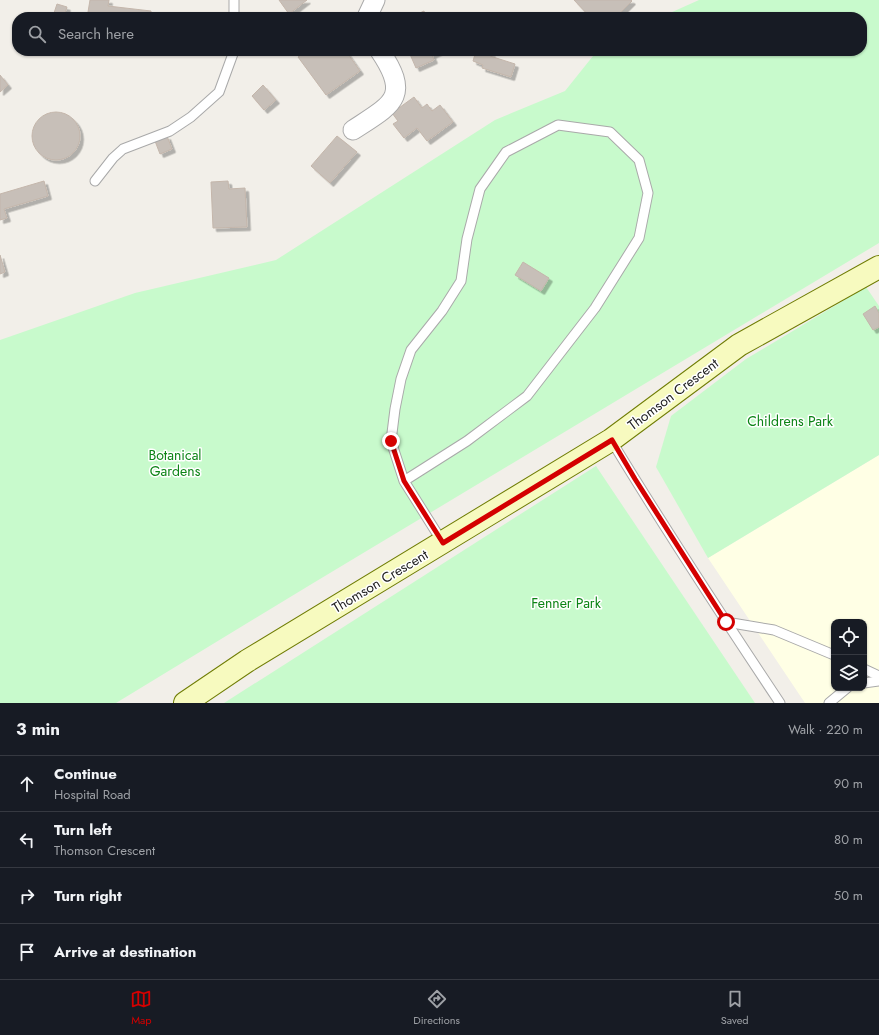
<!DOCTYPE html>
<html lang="en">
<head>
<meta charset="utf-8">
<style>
  body { margin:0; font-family:Jost,sans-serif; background:#242831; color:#f1f3f6 }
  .controls { position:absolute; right:12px; bottom:12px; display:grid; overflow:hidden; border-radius:8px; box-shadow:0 1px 3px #0004 }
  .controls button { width:36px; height:36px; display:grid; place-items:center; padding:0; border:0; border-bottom:1px solid #363941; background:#171b24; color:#f1f3f6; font:20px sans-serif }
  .stop { position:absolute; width:12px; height:12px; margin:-9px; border:3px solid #d40000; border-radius:50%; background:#fff }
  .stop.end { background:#d40000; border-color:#fff; box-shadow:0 1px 4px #0008 }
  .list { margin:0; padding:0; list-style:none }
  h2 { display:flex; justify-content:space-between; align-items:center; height:52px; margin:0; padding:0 16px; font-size:17px }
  h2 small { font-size:13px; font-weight:400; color:#9ea1a6 }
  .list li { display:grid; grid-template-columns:26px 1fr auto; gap:12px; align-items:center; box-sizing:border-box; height:56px; padding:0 16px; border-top:1px solid #363941 }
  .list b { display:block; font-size:15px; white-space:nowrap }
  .list p { margin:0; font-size:13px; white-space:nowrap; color:#9ea1a6 }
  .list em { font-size:13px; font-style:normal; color:#9ea1a6 }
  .icon { flex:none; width:22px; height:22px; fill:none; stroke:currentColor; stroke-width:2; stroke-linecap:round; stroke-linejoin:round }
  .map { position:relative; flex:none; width:879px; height:703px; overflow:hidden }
  .search { position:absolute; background:#171b24; box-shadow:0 1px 3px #0004; left:12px; right:12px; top:12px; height:44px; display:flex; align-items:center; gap:10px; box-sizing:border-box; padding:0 14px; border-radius:16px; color:#9ea1a6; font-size:15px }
  .sheet { height:276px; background:#171b24 }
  nav { display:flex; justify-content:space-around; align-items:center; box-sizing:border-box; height:56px; border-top:1px solid #363941; background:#171b24; font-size:11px; color:#9ea1a6 }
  nav a { display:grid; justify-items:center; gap:2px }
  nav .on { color:#d40000 }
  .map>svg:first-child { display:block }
  .education { fill:#ffffe5; fill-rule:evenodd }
  .park { fill:#c8facc }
  .building { fill:#c7bfb8; stroke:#c4b6ab; filter:url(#shadow) }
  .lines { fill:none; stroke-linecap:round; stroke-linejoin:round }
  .lane-casing { stroke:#a9a9a9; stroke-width:11 }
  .street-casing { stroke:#a9a9a9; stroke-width:21 }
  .secondary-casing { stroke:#707d05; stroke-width:24 }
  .lane { stroke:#fff; stroke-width:9 }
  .street { stroke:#fff; stroke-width:19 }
  .secondary { stroke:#f7fabf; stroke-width:22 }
  .route { stroke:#d40000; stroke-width:5 }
  .labels { text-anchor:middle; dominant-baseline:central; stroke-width:3; stroke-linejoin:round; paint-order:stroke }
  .street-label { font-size:14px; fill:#222; stroke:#fff }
  .park-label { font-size:14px; fill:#0c8416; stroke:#fff }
</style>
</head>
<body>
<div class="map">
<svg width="879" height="703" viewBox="0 0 879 703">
  <defs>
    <filter id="shadow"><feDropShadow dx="3.5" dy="3.5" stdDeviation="0" flood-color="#0004"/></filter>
  </defs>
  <rect width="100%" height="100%" fill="#f2efe9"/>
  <!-- education -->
  <path class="education" d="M879 455V703H805L708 558ZM834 622H864V688H834Z"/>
  <!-- park -->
  <g class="park">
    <path d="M699 0H879V243L310 585 116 703H0V340L135 293 276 260 495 120 565 91 597 51H862V17H661Z"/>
    <path d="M866 287 879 306V455L708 558 656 467 671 416 746 359Z"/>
    <path d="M596 466 755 703H224Z"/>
  </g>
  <!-- building -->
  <g class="building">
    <path d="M90 0H109L108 6 151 11V17H103V15L88 12Z"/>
    <path d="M279 0H307L289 14Z"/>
    <path d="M574 0H631L632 1 616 17H590Z"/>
    <path d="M57 4 67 7 64 16 54 13Z"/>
    <path d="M424 11 426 17H411Z"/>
    <path d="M306 51H346L360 71 326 95 298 57Z"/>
    <path d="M411 51H440L432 55 434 60 416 68 409 52Z"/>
    <path d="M476 51H492L490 56 515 64 511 77 482 68 483 65 473 61Z"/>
    <path d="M0 75 8 85 0 92Z"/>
    <path d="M263 85 276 100 264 110 252 96Z"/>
    <path d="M414 97 422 108 427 104 432 111 440 105 453 122 427 141 417 128 404 138 393 124 398 121 392 113Z"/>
    <circle cx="56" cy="136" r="24"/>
    <path d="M167 136 172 149 160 154 155 141Z"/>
    <path d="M337 136 357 152 330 183 311 166Z"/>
    <path d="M44 181 48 196 4 209 7 218 0 220V194Z"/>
    <path d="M228 181 229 189 245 188 247 227 213 228 211 182Z"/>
    <path d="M0 255 5 272 0 274Z"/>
    <path d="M523 262 549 278 541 291 515 275Z"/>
    <path d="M875 306 879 313V327L873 330 863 314Z"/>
  </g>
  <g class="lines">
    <defs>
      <g id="lane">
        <path d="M234 0V17"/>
        <path d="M95 181 113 158 123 149 170 131 191 117 219 92 234 51"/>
        <path d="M611 440C665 529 722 616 780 703"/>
        <path d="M404 481 467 441 527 396 595 308 639 238 648 193 639 160 610 132 558 125 506 152 480 189 467 239 461 281 442 311 411 350 401 379 395 409 391 441 404 481 443 543"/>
        <path d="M726 622 774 630 834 655"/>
        <path d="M864 669 879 676"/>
        <path d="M864 683 879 681"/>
        <path d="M829 703 847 688"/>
      </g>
      <g id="street">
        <path d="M367 17 375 0"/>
        <path d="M353 130C393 104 411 97 380 51"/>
      </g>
      <path id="secondary" d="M185 703 247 661 611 440 739 345 879 267"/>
    </defs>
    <!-- lane casing -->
    <use href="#lane" class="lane-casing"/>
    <!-- street casing -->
    <use href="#street" class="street-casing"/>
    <!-- secondary casing -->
    <use href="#secondary" class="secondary-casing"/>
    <!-- lane -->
    <use href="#lane" class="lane"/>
    <!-- street -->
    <use href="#street" class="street"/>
    <!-- secondary -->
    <use href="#secondary" class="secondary"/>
  </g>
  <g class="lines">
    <!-- route -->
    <path class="route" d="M391 441 404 481 443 543 612 440 635 479 726 622"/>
  </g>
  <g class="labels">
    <!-- street labels -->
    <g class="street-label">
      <text transform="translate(673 394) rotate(-37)">Thomson Crescent</text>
      <text transform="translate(380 581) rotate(-31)">Thomson Crescent</text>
    </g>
    <!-- park labels -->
    <g class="park-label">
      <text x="790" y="421">Childrens Park</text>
      <text x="175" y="455">Botanical<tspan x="175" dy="16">Gardens</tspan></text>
      <text x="566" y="603">Fenner Park</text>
    </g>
  </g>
</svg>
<div class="controls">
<button><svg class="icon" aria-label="locate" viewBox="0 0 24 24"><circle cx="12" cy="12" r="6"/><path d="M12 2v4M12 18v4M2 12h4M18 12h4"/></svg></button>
<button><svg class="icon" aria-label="layers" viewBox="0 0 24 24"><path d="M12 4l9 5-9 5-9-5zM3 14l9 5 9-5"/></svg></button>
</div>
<div class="stop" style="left:726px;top:622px"></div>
<div class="stop end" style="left:391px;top:441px"></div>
<div class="search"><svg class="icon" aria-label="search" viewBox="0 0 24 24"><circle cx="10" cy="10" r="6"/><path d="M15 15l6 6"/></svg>Search here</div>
</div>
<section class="sheet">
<h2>3 min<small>Walk · 220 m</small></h2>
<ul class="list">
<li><svg class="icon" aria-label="ahead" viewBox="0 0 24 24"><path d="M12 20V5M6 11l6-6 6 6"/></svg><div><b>Continue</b><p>Hospital Road</p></div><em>90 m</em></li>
<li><svg class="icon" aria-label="left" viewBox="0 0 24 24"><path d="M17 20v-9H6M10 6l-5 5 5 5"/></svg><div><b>Turn left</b><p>Thomson Crescent</p></div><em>80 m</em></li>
<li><svg class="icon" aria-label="right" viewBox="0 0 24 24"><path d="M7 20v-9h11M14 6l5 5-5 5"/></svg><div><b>Turn right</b></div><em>50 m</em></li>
<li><svg class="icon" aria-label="arrive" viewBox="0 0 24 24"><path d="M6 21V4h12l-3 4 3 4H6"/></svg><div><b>Arrive at destination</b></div></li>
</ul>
</section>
<nav>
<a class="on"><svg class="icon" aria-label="map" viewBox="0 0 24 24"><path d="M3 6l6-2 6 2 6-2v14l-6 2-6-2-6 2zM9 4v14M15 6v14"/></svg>Map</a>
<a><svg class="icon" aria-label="directions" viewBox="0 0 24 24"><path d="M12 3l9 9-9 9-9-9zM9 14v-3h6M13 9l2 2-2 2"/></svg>Directions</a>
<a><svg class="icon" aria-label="saved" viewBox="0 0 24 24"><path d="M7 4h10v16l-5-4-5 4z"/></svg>Saved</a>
</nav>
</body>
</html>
